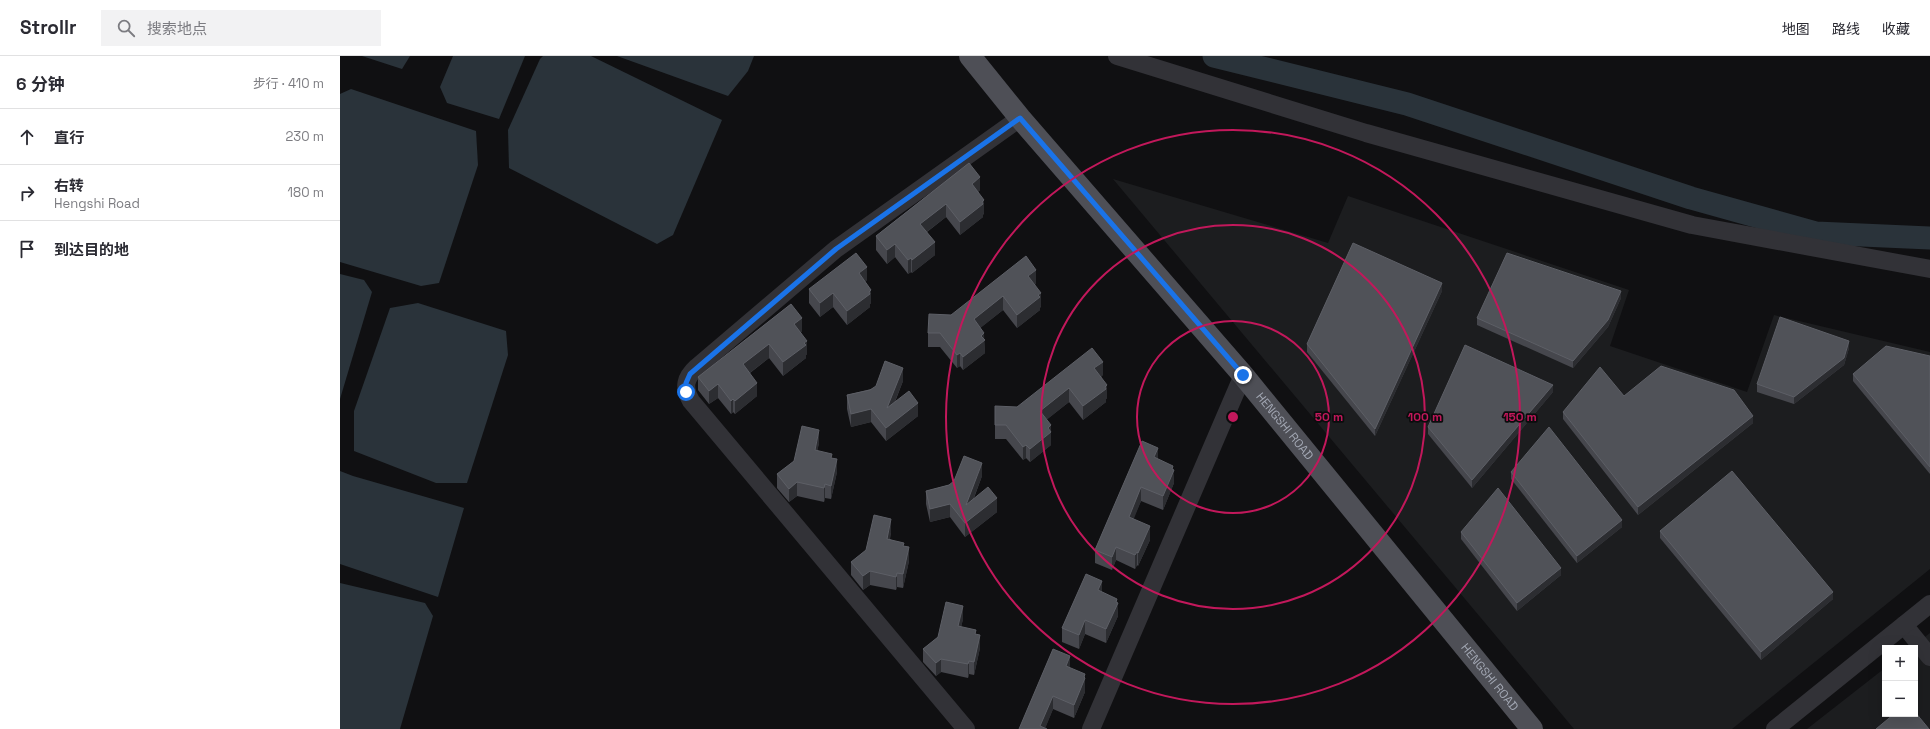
<!DOCTYPE html>
<html lang="zh">
<head>
<meta charset="utf-8">
<style>
  body { margin:0; font-family:"Space Grotesk","Noto Sans SC",sans-serif; background:#f2f2f3; color:#2b2b33 }
  .controls { position:absolute; right:12px; bottom:12px; display:grid; overflow:hidden; border-radius:0px; box-shadow:0 4px 16px #0002 }
  .controls button { width:36px; height:36px; display:grid; place-items:center; padding:0; border:0; border-bottom:1px solid #e1e1e2; background:#fff; color:#2b2b33; font:20px sans-serif }
  .stop { position:absolute; width:12px; height:12px; margin:-9px; border:3px solid #1a73e8; border-radius:50%; background:#fff }
  .stop.end { background:#1a73e8; border-color:#fff; box-shadow:0 1px 4px #0008 }
  .list { margin:0; padding:0; list-style:none }
  h2 { display:flex; justify-content:space-between; align-items:center; height:52px; margin:0; padding:0 16px; font-size:17px }
  h2 small { font-size:13px; font-weight:400; color:#7c7c81 }
  .list li { display:grid; grid-template-columns:26px 1fr auto; gap:12px; align-items:center; box-sizing:border-box; height:56px; padding:0 16px; border-top:1px solid #e1e1e2 }
  .list b { display:block; font-size:15px; white-space:nowrap }
  .list p { margin:0; font-size:13px; white-space:nowrap; color:#7c7c81 }
  .list em { font-size:13px; font-style:normal; color:#7c7c81 }
  .icon { flex:none; width:22px; height:22px; fill:none; stroke:currentColor; stroke-width:2; stroke-linecap:round; stroke-linejoin:round }
  .map { position:relative; flex:none; width:1590px; height:673px; overflow:hidden }
  header { display:flex; align-items:center; gap:24px; box-sizing:border-box; height:56px; padding:0 20px; background:#fff; border-bottom:1px solid #e1e1e2 }
  header strong { font-size:19px }
  nav { display:flex; gap:22px; margin-inline-start:auto; font-size:14px }
  .search { width:280px; height:36px; background:#f2f2f3; display:flex; align-items:center; gap:10px; box-sizing:border-box; padding:0 14px; border-radius:0px; color:#7c7c81; font-size:15px }
  main { display:flex }
  aside { flex:1; background:#fff }
  .map>svg:first-child { display:block }
  .built { fill:#1c1d1f }
  .water { fill:#2a333a }
  .lines { fill:none; stroke-linecap:round; stroke-linejoin:round }
  .river { stroke:#2a333a; stroke-width:23 }
  .minor { stroke:#323237; stroke-width:18 }
  .major { stroke:#4e4f56; stroke-width:22 }
  .wall { fill:#46474d }
  .shaded-wall { fill:#2c2d31 }
  .building { fill:#505258; stroke:#5d5f66 }
  .route { stroke:#1a73e8; stroke-width:5 }
  .ring { fill:none; stroke:#c2185b; stroke-width:2 }
  .labels { text-anchor:middle; dominant-baseline:central; stroke-width:3.5; stroke-linejoin:round; paint-order:stroke }
  .street-label { font-size:12px; fill:#a2a7b3; stroke:#0b0c0d }
  .centre { fill:#c2185b; stroke:#0b0c0d; stroke-width:2 }
  .ring-label { font-size:12px; text-anchor:middle; font-weight:bold; fill:#c2185b; stroke:#0b0c0d; stroke-width:3.5; stroke-linejoin:round; paint-order:stroke }
</style>
</head>
<body>
<header>
<strong>Strollr</strong>
<div class="search"><svg class="icon" aria-label="search" viewBox="0 0 24 24"><circle cx="10" cy="10" r="6"/><path d="M15 15l6 6"/></svg>搜索地点</div>
<nav><a>地图</a><a>路线</a><a>收藏</a></nav>
</header>
<main>
<aside>
<h2>6 分钟<small>步行 · 410 m</small></h2>
<ul class="list">
<li><svg class="icon" aria-label="ahead" viewBox="0 0 24 24"><path d="M12 20V5M6 11l6-6 6 6"/></svg><div><b>直行</b></div><em>230 m</em></li>
<li><svg class="icon" aria-label="right" viewBox="0 0 24 24"><path d="M7 20v-9h11M14 6l5 5-5 5"/></svg><div><b>右转</b><p>Hengshi Road</p></div><em>180 m</em></li>
<li><svg class="icon" aria-label="arrive" viewBox="0 0 24 24"><path d="M6 21V4h12l-3 4 3 4H6"/></svg><div><b>到达目的地</b></div></li>
</ul>
</aside>
<div class="map">
<svg width="1590" height="673" viewBox="0 0 1590 673">
  <rect width="100%" height="100%" fill="#101012"/>
  <!-- built -->
  <g class="built">
    <path d="M773 123 988 187 1008 140 1289 234 1270 290 1407 336 1434 259 1590 296V513L1392 673H1234Z"/>
    <path d="M1590 577V673H1467L1545 612V658H1575V592H1571Z"/>
  </g>
  <!-- water -->
  <g class="water">
    <path d="M22 0H70L62 13Z"/>
    <path d="M113 0H185L159 63 107 47 100 31Z"/>
    <path d="M203 0H251L382 64 333 179 317 188 169 112 168 74 200 3Z"/>
    <path d="M277 0H414L408 15 388 40Z"/>
    <path d="M11 33 136 75 138 109 99 227 81 230 0 206V38Z"/>
    <path d="M0 218 24 224 32 236 0 343Z"/>
    <path d="M78 247 166 275 168 299 127 427H96L14 395V355L50 252Z"/>
    <path d="M0 415 13 420 124 452 98 541 0 508Z"/>
    <path d="M0 527 85 547 93 560 60 673H0Z"/>
  </g>
  <g class="lines">
    <!-- river -->
    <path class="river" d="M874 0 1067 48 1351 142 1476 177 1590 182"/>
    <!-- minor -->
    <g class="minor">
      <path d="M777 0 1026 77 1352 169 1590 213"/>
      <path d="M1564 569 1590 601"/>
      <path d="M626 673 351 345C343 331 345 322 357 311L496 193 680 62"/>
      <path d="M751 673 903 319"/>
      <path d="M1435 673 1590 548"/>
    </g>
    <!-- major -->
    <path class="major" id="s1" d="M630 0 680 62 903 319 1192 673"/>
  </g>
  <!-- wall -->
  <g class="wall">
    <path d="M629 107 640 134 638 136 644 157 643 159V161L620 179 606 161 587 176 595 199 572 217 571 216 568 218 555 201 547 208 536 194V180Z"/>
    <path d="M527 224 525 226 531 247 530 248V251L507 269 493 251 480 261 469 247V233Z"/>
    <path d="M696 227 695 229 701 250 700 252V254L677 272 663 254 640 272 644 283 645 297 623 314 620 310 617 312 600 291H588V277L611 259Z"/>
    <path d="M1102 235 1035 380 967 296V288Z"/>
    <path d="M1281 242 1268 271 1233 312 1137 269V262Z"/>
    <path d="M451 248 462 275 461 276 467 298 466 299V302L443 320 429 302 410 317 417 340 395 358 393 356 391 358 378 342 369 348 358 334V321Z"/>
    <path d="M1509 292 1504 309 1454 348 1417 336V328Z"/>
    <path d="M1590 300V418L1513 325V318Z"/>
    <path d="M763 319 761 321 767 342 766 343V346L743 364 729 346 706 364 711 375V389L690 406 686 402 683 404 666 383H655V369L677 351Z"/>
    <path d="M563 325 555 346 578 360 546 385 531 366 511 371 507 353V339Z"/>
    <path d="M1213 336 1132 432 1088 378V371Z"/>
    <path d="M1284 340 1413 367 1298 459 1223 363V356Z"/>
    <path d="M479 387 477 395 492 402 497 416 491 443 485 442 484 446 457 440 449 446 437 432V418Z"/>
    <path d="M818 403 833 414 834 427 823 454 801 445 793 463 810 484 798 510 797 509 795 513 776 504 772 514 755 507V494Z"/>
    <path d="M1171 416 1282 471 1237 507 1171 423Z"/>
    <path d="M642 420 634 442 657 456 625 481 610 461 590 466 586 448V435Z"/>
    <path d="M1320 475 1493 543 1421 604 1320 482Z"/>
    <path d="M551 476 550 483 564 490 569 505 563 532 557 531 556 534 530 529 523 534 511 519V506Z"/>
    <path d="M1121 476 1221 519 1177 555 1121 483Z"/>
    <path d="M762 536 777 547 778 560 766 587 745 578 739 593 722 586V572Z"/>
    <path d="M623 563 621 571 636 578 640 592 634 619 629 618 628 622 601 616 596 620 583 606V593Z"/>
    <path d="M730 612 745 622V636L734 662 713 653 705 672 679 673Z"/>
  </g>
  <!-- shaded-wall -->
  <g class="shaded-wall">
    <path d="M640 121V134L632 141V128Z"/>
    <path d="M644 144V157L643 159V161L620 179V166Z"/>
    <path d="M606 148V161L580 181V168Z"/>
    <path d="M595 186V199L572 217V204Z"/>
    <path d="M555 188V201L547 208V194Z"/>
    <path d="M571 202V216L568 218V204Z"/>
    <path d="M527 211V224L519 231V217Z"/>
    <path d="M696 214V227L688 234V220Z"/>
    <path d="M1102 227V235L1035 380V373Z"/>
    <path d="M531 234V247L530 248V251L507 269V255Z"/>
    <path d="M1281 235V242L1268 271 1233 312V305Z"/>
    <path d="M493 237V251L480 261V247Z"/>
    <path d="M701 237V250L700 252V254L677 272V259Z"/>
    <path d="M663 240V254L634 277V263Z"/>
    <path d="M462 262V275L454 282V268Z"/>
    <path d="M644 277 645 297 623 314V301L641 280Z"/>
    <path d="M467 285V298L466 299V302L443 320V306Z"/>
    <path d="M1509 285V292L1504 309 1454 348V341Z"/>
    <path d="M429 288V302L403 322V308Z"/>
    <path d="M620 297V310L617 312V299Z"/>
    <path d="M763 306V319L754 326V312Z"/>
    <path d="M563 312V325L547 365V352Z"/>
    <path d="M417 327V340L395 358V345Z"/>
    <path d="M378 328V342L369 348V335Z"/>
    <path d="M767 329V342L766 343V346L743 364V350Z"/>
    <path d="M1213 329V336L1132 432V424Z"/>
    <path d="M729 332V346L700 369V355Z"/>
    <path d="M393 343V356L391 358V345Z"/>
    <path d="M578 347V360L546 385V372Z"/>
    <path d="M531 353V366L511 371V358Z"/>
    <path d="M1413 360V367L1298 459V451Z"/>
    <path d="M711 369V389L690 406V393Z"/>
    <path d="M479 374V387L475 407V394Z"/>
    <path d="M686 389V402L683 404V391Z"/>
    <path d="M818 392V405L814 401Z"/>
    <path d="M497 403V416L491 443V430Z"/>
    <path d="M642 407V420L626 462V449Z"/>
    <path d="M833 410 834 427 823 454V440Z"/>
    <path d="M457 426V440L449 446V433Z"/>
    <path d="M485 428V442L484 446V432Z"/>
    <path d="M801 431V445L789 475V461Z"/>
    <path d="M657 442V456L625 481V467Z"/>
    <path d="M610 448V461L590 466V453Z"/>
    <path d="M551 463V476L547 496V483Z"/>
    <path d="M1282 464V471L1237 507V500Z"/>
    <path d="M810 470V484L798 510V497Z"/>
    <path d="M569 491V505L563 532V518Z"/>
    <path d="M776 491V504L772 514V501Z"/>
    <path d="M797 496V509L795 513V499Z"/>
    <path d="M1221 512V519L1177 555V547Z"/>
    <path d="M530 515V529L523 534V520Z"/>
    <path d="M557 517V531L556 534V521Z"/>
    <path d="M762 525V538L758 534Z"/>
    <path d="M1493 536V543L1421 604V596Z"/>
    <path d="M777 543 778 560 766 587V573Z"/>
    <path d="M623 550V563L618 584V570Z"/>
    <path d="M745 564V578L739 593V579Z"/>
    <path d="M640 579V592L634 619V606Z"/>
    <path d="M730 600V614L726 610Z"/>
    <path d="M601 603V616L596 620V607Z"/>
    <path d="M629 605V618L628 622V608Z"/>
    <path d="M745 618V636L734 662V649Z"/>
    <path d="M713 640V653L705 673 700 670Z"/>
  </g>
  <!-- building -->
  <g class="building">
    <path d="M629 107 640 121 632 128 644 144 642 146 643 148 620 166 606 148 580 168 595 186 572 204 571 202 568 204 555 188 547 194 536 180Z"/>
    <path d="M1013 187 1102 227 1035 373 967 288Z"/>
    <path d="M516 197 527 211 519 217 531 234 529 236 530 238 507 255 493 237 480 247 469 233Z"/>
    <path d="M1167 197 1281 235 1268 264 1233 305 1137 262Z"/>
    <path d="M686 200 696 214 688 220 701 237 698 239 700 241 677 259 663 240 634 263 644 277 641 280 645 284 623 301 620 297 617 299 600 277H588L589 258 611 259Z"/>
    <path d="M451 248 462 262 454 268 467 285 464 287 466 289 443 306 429 288 403 308 417 327 395 345 393 343 391 345 378 328 369 335 358 321Z"/>
    <path d="M1440 261 1509 285 1504 302 1454 341 1417 328Z"/>
    <path d="M1125 289 1213 329 1132 424 1088 371Z"/>
    <path d="M1546 290 1590 300V411L1513 318Z"/>
    <path d="M752 292 763 306 754 312 767 329 765 331 766 333 743 350 729 332 700 355 711 369 708 372 711 376 690 393 686 389 683 391 666 369H655V350L677 351Z"/>
    <path d="M545 305 563 312 547 352 569 335 578 347 546 372 531 353 511 358 507 339 530 334 536 330Z"/>
    <path d="M1321 310 1394 334 1413 360 1298 451 1223 356 1260 311 1284 340Z"/>
    <path d="M462 370 479 374 475 394 492 398 491 402 497 403 491 430 485 428 484 432 457 426 449 433 437 418 454 405Z"/>
    <path d="M1209 371 1282 464 1237 500 1171 416Z"/>
    <path d="M802 385 818 392 814 401 833 410 832 413 834 414 823 440 801 431 789 461 810 470 798 497 797 496 795 499 776 491 772 501 755 494Z"/>
    <path d="M624 400 642 407 626 449 648 431 657 442 625 467 610 448 590 453 586 435 609 429 614 425Z"/>
    <path d="M1392 415 1493 536 1421 596 1320 475Z"/>
    <path d="M1158 432 1221 512 1177 547 1121 476Z"/>
    <path d="M534 459 551 463 547 483 564 487 563 490 569 491 563 518 557 517 556 521 530 515 523 520 511 506 526 494Z"/>
    <path d="M746 518 762 525 758 534 777 543 776 546 778 547 766 573 745 564 739 579 722 572Z"/>
    <path d="M606 546 623 550 618 570 636 574 635 578 640 579 634 606 629 605 628 608 601 603 596 607 583 593 598 581Z"/>
    <path d="M713 593 730 600 726 610 745 618 744 621 745 622 734 649 713 640 700 670 707 673H679Z"/>
    <path d="M1575 656 1589 673H1536L1554 658H1575Z"/>
  </g>
  <g class="lines">
    <!-- route -->
    <path class="route" d="M346 336V327L350 318 496 193 680 62 903 319"/>
  </g>
  <!-- distance rings -->
  <g class="ring">
    <circle cx="893" cy="361" r="96"/>
    <circle cx="893" cy="361" r="192"/>
    <circle cx="893" cy="361" r="287"/>
  </g>
  <g class="labels">
    <!-- street labels -->
    <g class="street-label">
      <text stroke="none"><textPath href="#s1" startOffset="486">HENGSHI ROAD</textPath></text>
      <text stroke="none"><textPath href="#s1" startOffset="810">HENGSHI ROAD</textPath></text>
    </g>
  </g>
  <circle cx="893" cy="361" r="6" class="centre"/>
  <g class="ring-label">
    <text x="989" y="365">50 m</text>
    <text x="1085" y="365">100 m</text>
    <text x="1180" y="365">150 m</text>
  </g>
</svg>
<div class="controls">
<button>+</button>
<button>−</button>
</div>
<div class="stop" style="left:346px;top:336px"></div>
<div class="stop end" style="left:903px;top:319px"></div>
</div>
</main>
</body>
</html>
